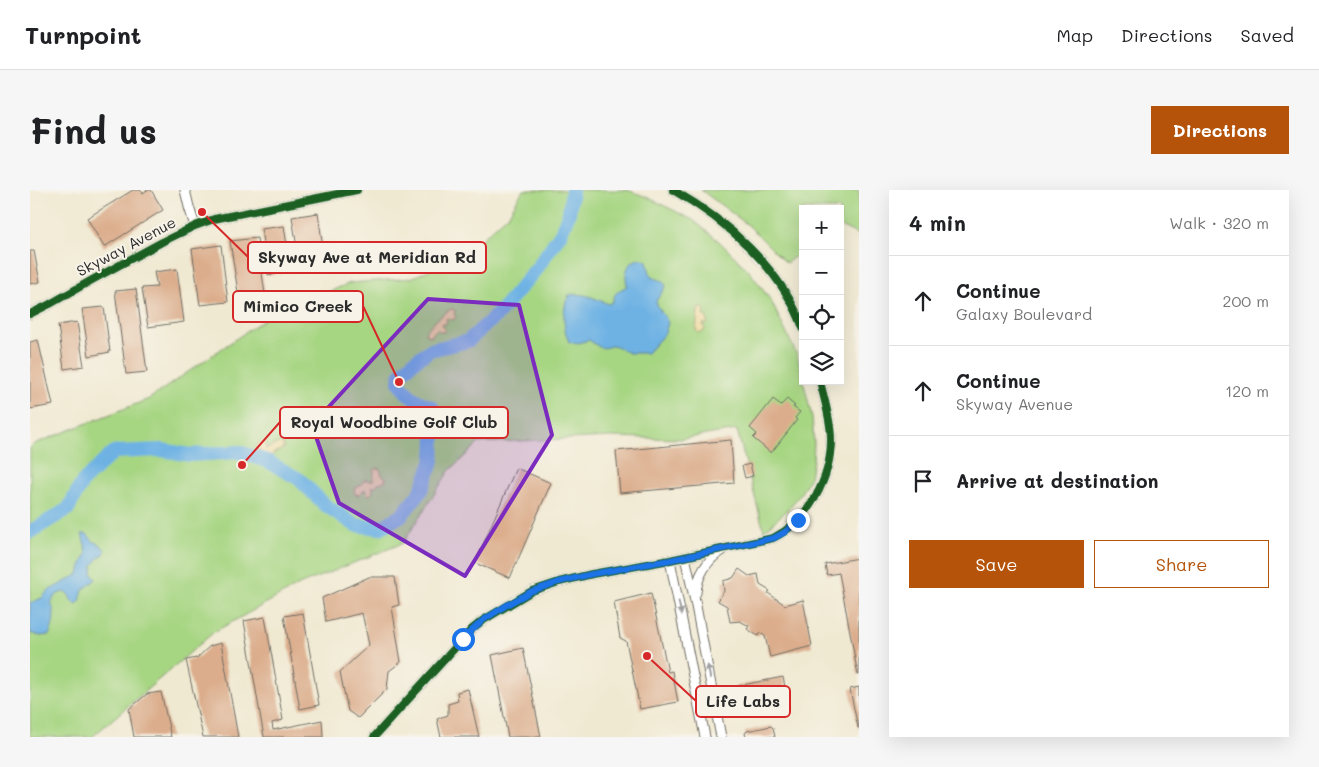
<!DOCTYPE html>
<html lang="en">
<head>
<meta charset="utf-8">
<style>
  body { margin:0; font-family:Mali,sans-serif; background:#f6f6f6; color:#202124 }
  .controls { position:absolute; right:15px; top:15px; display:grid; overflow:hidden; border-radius:0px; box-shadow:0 5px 20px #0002 }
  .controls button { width:45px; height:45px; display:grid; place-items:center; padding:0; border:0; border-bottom:1px solid #e0e0e0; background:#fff; color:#202124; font:25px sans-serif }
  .stop { position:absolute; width:15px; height:15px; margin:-11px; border:4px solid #1a73e8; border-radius:50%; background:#fff }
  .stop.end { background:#1a73e8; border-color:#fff; box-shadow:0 1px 5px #0008 }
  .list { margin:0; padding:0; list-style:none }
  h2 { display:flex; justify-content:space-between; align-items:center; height:65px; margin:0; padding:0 20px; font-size:21px }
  h2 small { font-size:16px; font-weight:400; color:#757577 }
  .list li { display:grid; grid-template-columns:32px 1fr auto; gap:15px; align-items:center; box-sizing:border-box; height:90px; padding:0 20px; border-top:1px solid #e0e0e0 }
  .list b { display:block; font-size:19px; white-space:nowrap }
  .list p { margin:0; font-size:16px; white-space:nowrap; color:#757577 }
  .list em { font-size:16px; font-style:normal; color:#757577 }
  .actions { display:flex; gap:10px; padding:15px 20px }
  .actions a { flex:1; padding:11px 0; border:1px solid #b45309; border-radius:0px; text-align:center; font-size:18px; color:#b45309 }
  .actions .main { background:#b45309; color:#fff }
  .icon { flex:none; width:28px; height:28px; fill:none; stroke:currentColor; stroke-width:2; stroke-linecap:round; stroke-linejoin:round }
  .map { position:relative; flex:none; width:829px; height:547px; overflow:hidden; border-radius:0px }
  header { display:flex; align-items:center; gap:30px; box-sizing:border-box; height:70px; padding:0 25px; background:#fff; border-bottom:1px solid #e0e0e0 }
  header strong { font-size:24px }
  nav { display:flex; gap:28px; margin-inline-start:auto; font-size:18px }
  .intro { display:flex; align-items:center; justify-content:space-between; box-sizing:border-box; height:120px; padding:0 30px }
  h1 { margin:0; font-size:35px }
  .button { padding:12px 22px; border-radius:0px; background:#b45309; color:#fff; font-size:18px; font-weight:700 }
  main { display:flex; gap:30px; padding:0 30px }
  aside { flex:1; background:#fff; border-radius:0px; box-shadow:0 5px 20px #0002 }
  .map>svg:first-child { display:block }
  .green { fill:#a7d683; stroke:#698057 }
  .sand { fill:#eeda9e; stroke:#8c8264 }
  .water { fill:#6eb2e4; stroke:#4c6e88 }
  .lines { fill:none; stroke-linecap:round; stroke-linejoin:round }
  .river { stroke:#6eb2e4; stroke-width:14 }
  .building { fill:#dbad8c }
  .minor-casing { stroke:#706e65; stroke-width:11 }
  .minor { stroke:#fff; stroke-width:9 }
  .cycleway-casing { stroke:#f7f3e8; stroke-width:11 }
  .cycleway { stroke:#1b5e20; stroke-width:8 }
  .oneway { fill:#a0a0a0 }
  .route { stroke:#1a73e8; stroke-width:6 }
  .marked { fill:#7b2cbf; fill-opacity:0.2; stroke:#7b2cbf; stroke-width:4; stroke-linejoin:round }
  .labels { text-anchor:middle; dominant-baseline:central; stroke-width:4; stroke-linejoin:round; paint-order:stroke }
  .street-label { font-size:15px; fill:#2b2b2b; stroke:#f7f3e8 }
  .leader { fill:none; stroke:#d62828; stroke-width:2 }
  .callout-dot { fill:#d62828; stroke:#f7f3e8; stroke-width:2 }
  .callout { fill:#f7f3e8; stroke:#d62828; stroke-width:2 }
  .callout-label { font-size:16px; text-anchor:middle; font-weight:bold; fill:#2b2b2b }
</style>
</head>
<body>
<header>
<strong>Turnpoint</strong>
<nav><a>Map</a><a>Directions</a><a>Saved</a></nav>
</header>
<div class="intro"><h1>Find us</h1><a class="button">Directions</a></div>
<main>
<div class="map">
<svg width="829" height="547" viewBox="0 0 829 547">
  <rect width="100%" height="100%" fill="#f7f3e8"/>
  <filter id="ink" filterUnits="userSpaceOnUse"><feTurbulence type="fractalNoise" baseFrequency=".02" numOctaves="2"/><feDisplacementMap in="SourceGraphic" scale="10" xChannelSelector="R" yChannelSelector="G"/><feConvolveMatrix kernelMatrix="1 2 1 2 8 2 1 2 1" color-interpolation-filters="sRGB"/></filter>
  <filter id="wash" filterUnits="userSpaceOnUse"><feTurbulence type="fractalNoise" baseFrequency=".0096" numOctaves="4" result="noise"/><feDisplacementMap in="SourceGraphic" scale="20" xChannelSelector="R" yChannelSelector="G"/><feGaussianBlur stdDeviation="1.12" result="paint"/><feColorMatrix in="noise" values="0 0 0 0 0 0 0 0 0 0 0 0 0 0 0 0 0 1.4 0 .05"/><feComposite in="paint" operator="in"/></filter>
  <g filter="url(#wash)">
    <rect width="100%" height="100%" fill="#f0e9d2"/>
    <!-- green -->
    <g class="green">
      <path d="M493 0H597L617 7 663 30 691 53 720 82 741 111 767 165 782 227 784 253 783 270 780 287 770 305 756 321 734 341 707 240 651 249 580 247 449 253 419 281 373 353 271 394 184 442 62 547H0V258L4 254 119 209 236 128 320 93 381 88 436 63 479 24Z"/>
      <path d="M671 0H829V45L810 36V19H773V61L756 73 718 35Z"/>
    </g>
    <!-- sand -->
    <g class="sand">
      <path d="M669 118H673L675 120 674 126 677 128 678 131 677 134H673L675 139 674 141 668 143 666 140C667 134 667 123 669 118Z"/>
      <path d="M421 119 425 120V122L424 124 426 127 423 130 417 128 416 129 417 132 416 134H411L415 138 414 142H410L407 139 401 146 396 145 395 143C399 135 413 124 421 119Z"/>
      <path d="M233 252 236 253V259L249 253 253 254 254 258 244 263 240 267H236L226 257 229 253Z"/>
      <path d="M347 278 350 279 352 285 356 288V290L353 292 348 293 345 297 342 296 343 302 340 305 337 304 335 299 330 305 325 304 324 299 331 295 334 290H337L342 291 343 290 344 280Z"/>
    </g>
    <!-- water -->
    <g class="water">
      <path d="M609 69H613L617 71 621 87 633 91 636 96 626 111C628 120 635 125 638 133L635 143 617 163H599L584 155C570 160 571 158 559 150L548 153 539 152C533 139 533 125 536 111L540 107H538L539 105C552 102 564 108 576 113L579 114 583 111C584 102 590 100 597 96 595 85 595 73 609 69Z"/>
      <path d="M52 344H57L63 351 71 355 75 360 74 364 67 369 66 372 63 375 62 384 66 389 53 400 50 411 47 414 42 412C40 409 40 406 38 404 33 399 23 406 22 412 21 417 23 416 24 421 24 429 23 438 19 445L10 446 0 443V413L12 408 18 401 49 384 51 376 57 363Z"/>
    </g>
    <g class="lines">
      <!-- river -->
      <path class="river" d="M0 342 38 319 53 291 84 262 132 260 160 265 209 262 237 271 269 289 295 315 325 335 350 338 372 325 391 301 403 270 405 224 402 217C388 212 377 206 369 192L371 184 382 173 400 160 438 151 470 122 507 78 531 43 539 23 542 0"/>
    </g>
    <g id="blocks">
      <!-- building -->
      <g class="building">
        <path d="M103 0H110L113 3 117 0H121L133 20 74 57 57 28Z"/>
        <path d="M288 23 294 65 269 70 262 27Z"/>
        <path d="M254 36 261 81 238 85 231 39Z"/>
        <path d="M227 48 236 111 219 112 217 108 209 109 200 51Z"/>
        <path d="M191 55 198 112 170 115 162 59Z"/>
        <path d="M0 61H4L10 92 0 94Z"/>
        <path d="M147 79 154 132 118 137 112 98 127 97 124 82Z"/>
        <path d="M106 99 117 182 96 184 85 101Z"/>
        <path d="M74 117 80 162 59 166 52 119Z"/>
        <path d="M47 132 54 176 34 179 28 135Z"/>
        <path d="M8 150 23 215 0 219V152Z"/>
        <path d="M743 209 751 215 757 209 765 216 763 217 770 222 765 228 767 230 741 263 723 248 727 244 720 238Z"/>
        <path d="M701 250 704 293 590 303 586 261Z"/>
        <path d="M720 274 723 286 715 288 712 276Z"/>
        <path d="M486 278 521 293 480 388 445 373Z"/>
        <path d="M829 368V485H828L809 383 797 385 795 374Z"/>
        <path d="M709 379 719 386 728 384 730 395 740 401 738 403 755 415 773 410 782 456 740 467 735 446 730 443 728 446 717 439 719 436 710 431 700 432 697 416 688 411 694 401 693 391 703 388Z"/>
        <path d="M339 387H365L369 415 362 417 371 472 359 481 357 499 328 528 318 521 310 482 339 455 332 423 296 432 292 408Z"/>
        <path d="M621 403 638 482 642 481 648 512 610 519 596 451 590 448 584 412Z"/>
        <path d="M273 423 289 515 270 519 254 426Z"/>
        <path d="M235 427 253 530 242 533 243 540 292 530 293 547H234L214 431Z"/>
        <path d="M191 453 208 547H173L156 470 167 468 180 456Z"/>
        <path d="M493 458 511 547H478L462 465Z"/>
        <path d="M753 487 759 517 713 526 707 496Z"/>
        <path d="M829 497V538H828L820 499Z"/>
        <path d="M438 499 449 547H411L407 529 418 525V514L428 511 427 502Z"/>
        <path d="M131 502 141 547H104L99 519 117 504Z"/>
        <path d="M741 536 743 538 745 547H716L715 543 717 541Z"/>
      </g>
    </g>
  </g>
  <g filter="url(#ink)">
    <use href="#blocks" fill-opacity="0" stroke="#706e65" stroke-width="1"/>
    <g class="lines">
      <defs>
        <g id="minor">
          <path d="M155 0 159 17 165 36"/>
          <path d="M643 0C696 30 751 78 773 138"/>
          <path d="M0 124 20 114 62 90 132 52 165 36 184 29 327 0"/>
          <path d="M655 367 665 411 691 547"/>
          <path d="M640 370 675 547"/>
          <path d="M666 403C667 387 677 369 692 361"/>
          <path d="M344 547 442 439 452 431 502 401 529 392 562 384 640 370 743 348C779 330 801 289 801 249 801 230 794 209 790 191"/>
        </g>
      </defs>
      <!-- minor casing -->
      <use href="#minor" class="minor-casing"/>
      <!-- minor -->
      <use href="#minor" class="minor"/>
      <defs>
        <g id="cycleway">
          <path d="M643 0C696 30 751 78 773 138"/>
          <path d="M0 124 20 114 62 90 132 52 165 36 184 29 327 0"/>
          <path d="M344 547 442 439 452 431 502 401 529 392 562 384 640 370 743 348C779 330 801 289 801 249 801 230 794 209 790 191"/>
        </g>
      </defs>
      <!-- cycleway casing -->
      <use href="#cycleway" class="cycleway-casing"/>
      <!-- cycleway -->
      <use href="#cycleway" class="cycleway"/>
    </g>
    <!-- one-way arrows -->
    <defs><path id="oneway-solid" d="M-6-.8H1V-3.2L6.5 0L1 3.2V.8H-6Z" transform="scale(1.25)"/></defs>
    <g class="oneway">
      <use href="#oneway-solid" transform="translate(650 418) rotate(78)"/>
      <use href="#oneway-solid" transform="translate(679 482) rotate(-101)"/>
    </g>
  </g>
  <g class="lines" filter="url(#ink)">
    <!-- route -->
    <path class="route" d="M433 449 452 431 477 415 502 401 529 392 562 384 640 370 744 348 755 342 768 330"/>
  </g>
  <!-- marked area -->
  <path class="marked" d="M398 109 489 115 522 245 435 386 309 313 282 235Z"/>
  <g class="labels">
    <!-- street labels -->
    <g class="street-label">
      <text transform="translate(96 56) rotate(-28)">Skyway Avenue</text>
    </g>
  </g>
  <!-- callouts -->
  <path class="leader" d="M172 22L218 67M369 192L333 116M212 275L250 232M617 466L666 511"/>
  <g class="callout-dot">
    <circle cx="172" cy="22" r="5"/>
    <circle cx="369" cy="192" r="5"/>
    <circle cx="212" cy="275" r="5"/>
    <circle cx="617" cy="466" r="5"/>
  </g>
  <g class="callout">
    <rect x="218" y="52" width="238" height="31" rx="5"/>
    <rect x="203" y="101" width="130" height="31" rx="5"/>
    <rect x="250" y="217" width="228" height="31" rx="5"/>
    <rect x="666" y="496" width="94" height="31" rx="5"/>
  </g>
  <g class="callout-label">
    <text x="337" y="73">Skyway Ave at Meridian Rd</text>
    <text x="268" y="122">Mimico Creek</text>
    <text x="364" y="238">Royal Woodbine Golf Club</text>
    <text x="713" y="517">Life Labs</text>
  </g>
</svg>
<div class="controls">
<button>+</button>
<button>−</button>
<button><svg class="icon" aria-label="locate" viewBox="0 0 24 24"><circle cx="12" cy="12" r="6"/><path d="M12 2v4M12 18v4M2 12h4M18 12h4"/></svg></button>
<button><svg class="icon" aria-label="layers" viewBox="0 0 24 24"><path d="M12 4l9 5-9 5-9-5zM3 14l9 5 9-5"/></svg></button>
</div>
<div class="stop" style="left:433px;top:449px"></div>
<div class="stop end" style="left:768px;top:330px"></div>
</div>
<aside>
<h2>4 min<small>Walk · 320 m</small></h2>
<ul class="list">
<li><svg class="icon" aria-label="ahead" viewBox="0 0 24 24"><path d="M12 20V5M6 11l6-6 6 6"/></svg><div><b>Continue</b><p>Galaxy Boulevard</p></div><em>200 m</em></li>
<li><svg class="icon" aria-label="ahead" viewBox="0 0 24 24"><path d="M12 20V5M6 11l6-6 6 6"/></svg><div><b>Continue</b><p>Skyway Avenue</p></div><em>120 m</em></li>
<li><svg class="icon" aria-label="arrive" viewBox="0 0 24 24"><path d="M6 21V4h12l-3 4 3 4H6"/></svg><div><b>Arrive at destination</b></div></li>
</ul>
<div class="actions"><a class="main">Save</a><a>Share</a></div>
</aside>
</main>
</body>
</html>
